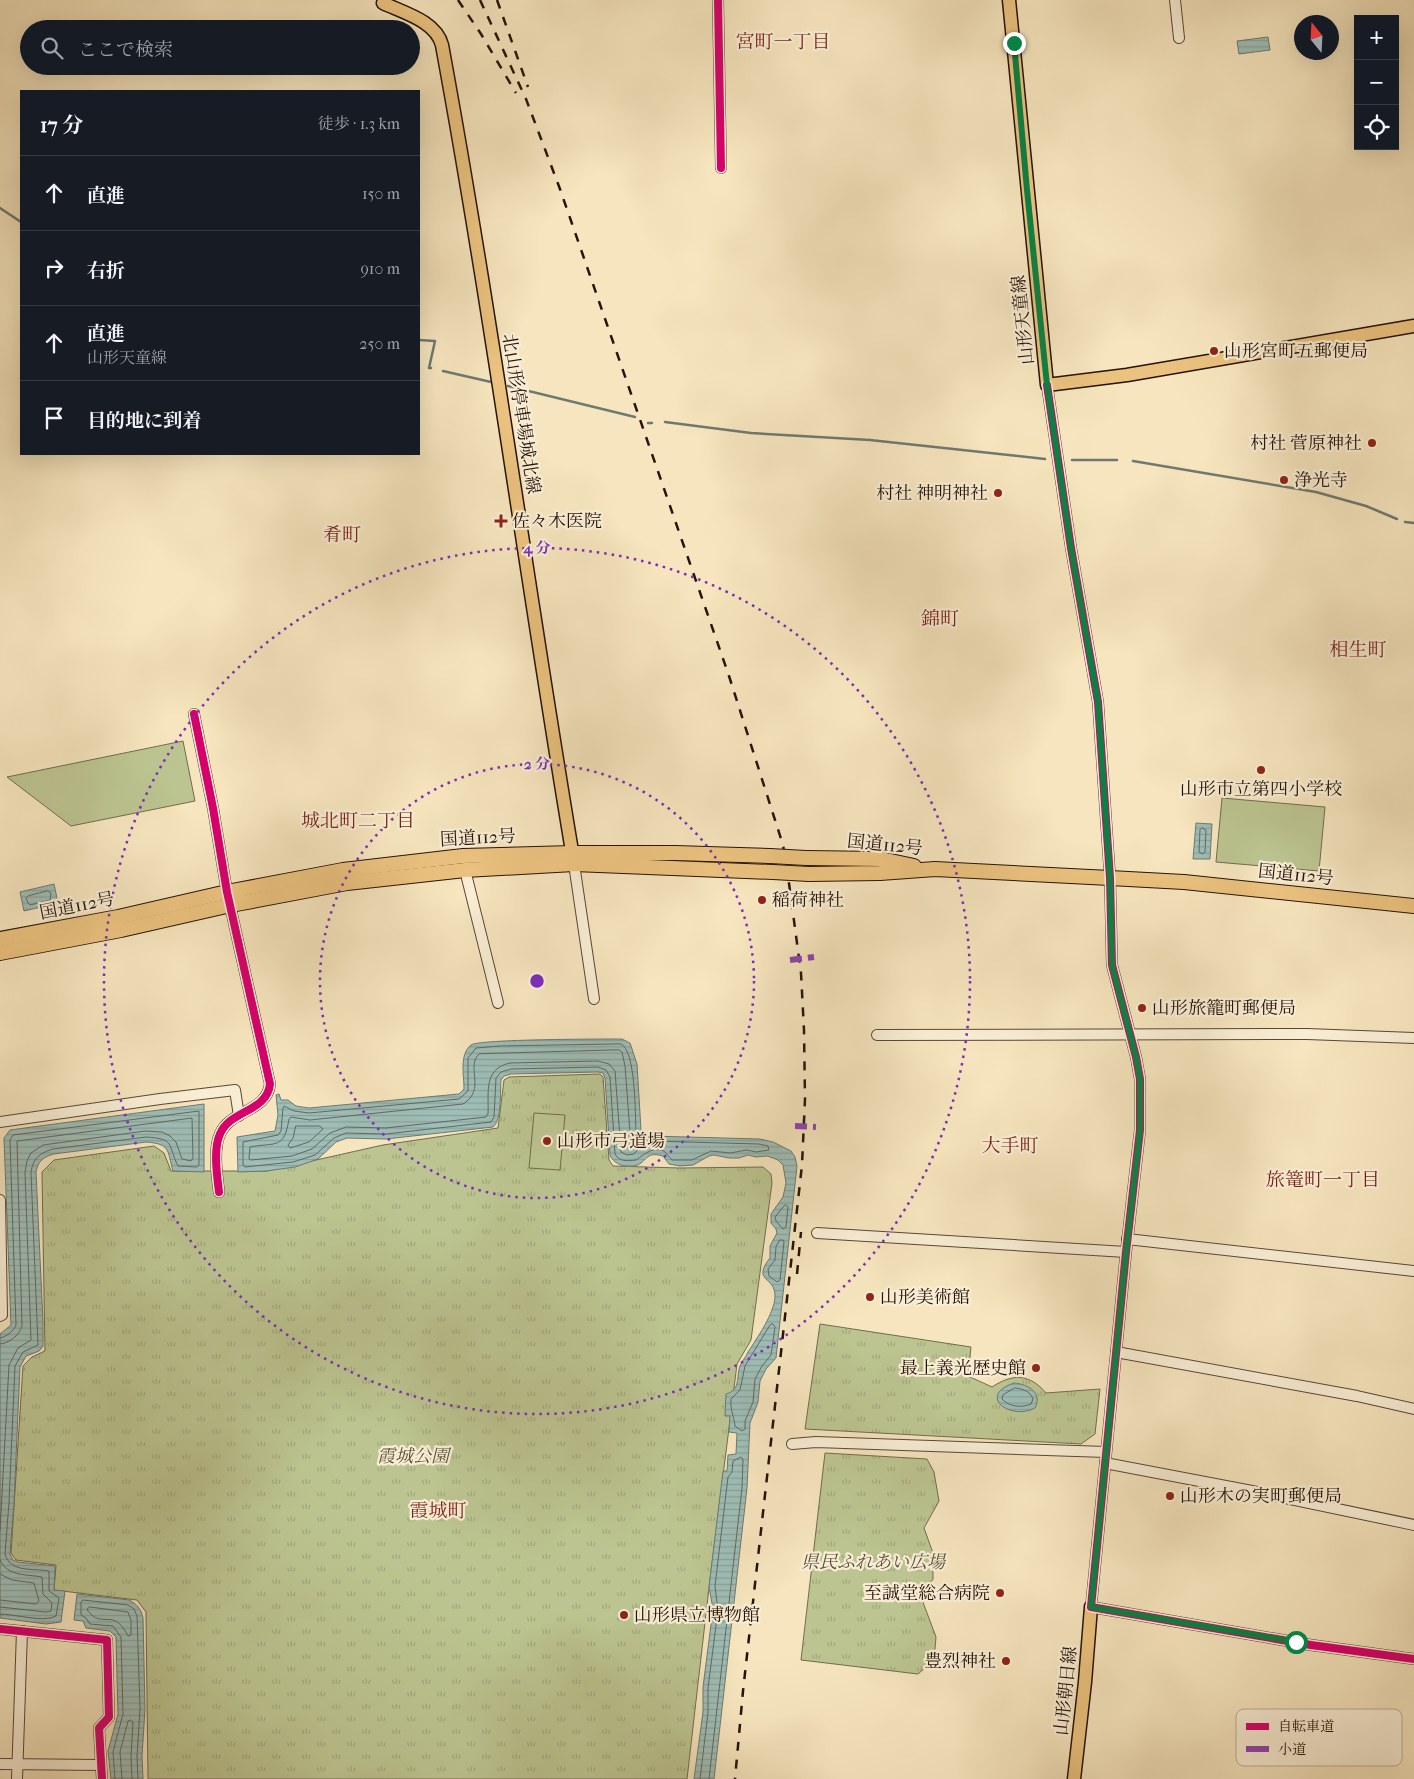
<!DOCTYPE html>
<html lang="ja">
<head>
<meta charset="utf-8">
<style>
  body { margin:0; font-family:"IM FELL French Canon","Noto Serif JP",serif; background:#242831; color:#f1f3f6 }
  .controls { position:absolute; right:15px; top:15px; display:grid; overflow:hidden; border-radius:0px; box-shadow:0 5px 20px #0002 }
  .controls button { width:45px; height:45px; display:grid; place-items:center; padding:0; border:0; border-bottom:1px solid #363941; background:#171b24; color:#f1f3f6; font:25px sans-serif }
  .compass { position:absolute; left:1294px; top:15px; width:45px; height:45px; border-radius:50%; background:#171b24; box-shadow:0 5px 20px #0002; rotate:342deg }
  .stop { position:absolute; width:15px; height:15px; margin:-11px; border:4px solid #0b8043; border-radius:50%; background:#fff }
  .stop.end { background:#0b8043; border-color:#fff; box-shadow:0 1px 5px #0008 }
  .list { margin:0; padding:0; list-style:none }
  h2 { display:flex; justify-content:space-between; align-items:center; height:65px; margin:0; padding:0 20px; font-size:21px }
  h2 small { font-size:16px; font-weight:400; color:#9ea1a6 }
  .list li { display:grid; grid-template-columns:32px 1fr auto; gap:15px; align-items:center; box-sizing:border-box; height:75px; padding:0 20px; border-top:1px solid #363941 }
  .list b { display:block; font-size:19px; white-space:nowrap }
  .list p { margin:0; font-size:16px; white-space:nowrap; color:#9ea1a6 }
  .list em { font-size:16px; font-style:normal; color:#9ea1a6 }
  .icon { flex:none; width:28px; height:28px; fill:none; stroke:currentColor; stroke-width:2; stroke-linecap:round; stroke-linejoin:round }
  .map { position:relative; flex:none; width:1414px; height:1779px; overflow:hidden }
  .search { position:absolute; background:#171b24; box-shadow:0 5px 20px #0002; left:20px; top:20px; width:400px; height:55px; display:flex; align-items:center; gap:12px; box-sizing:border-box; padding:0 18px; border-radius:28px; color:#9ea1a6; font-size:19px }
  .panel { position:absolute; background:#171b24; box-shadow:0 5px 20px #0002; left:20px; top:90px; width:400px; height:365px; border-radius:0px }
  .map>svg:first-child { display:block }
  .park { fill:url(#park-tufts); stroke:#706c4d }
  .pitch { fill:#bcc591; stroke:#706c4d }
  .water { fill:url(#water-rules); stroke:#6e7971 }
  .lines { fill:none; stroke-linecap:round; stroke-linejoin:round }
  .shore { stroke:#626860; stroke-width:1 }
  .stream { stroke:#6e7971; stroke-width:2.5 }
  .minor-casing { stroke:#594736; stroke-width:12 }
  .major-casing { stroke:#251209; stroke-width:15 }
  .highway-casing { stroke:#251209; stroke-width:16 }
  .minor { stroke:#f9eed5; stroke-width:10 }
  .major { stroke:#ebc27f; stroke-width:12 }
  .highway { stroke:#ebc27f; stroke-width:14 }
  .rail { stroke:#251209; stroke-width:2.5; stroke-dasharray:9 9; stroke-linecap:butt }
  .highway-bridge-casing { stroke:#251209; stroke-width:16; stroke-linecap:butt }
  .highway-bridge { stroke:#ebc27f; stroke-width:14 }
  .quiet { stroke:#8e44ad; stroke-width:6; stroke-dasharray:12 6; stroke-linecap:butt }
  .cycleway-casing { stroke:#f9eed5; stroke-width:11 }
  .cycleway { stroke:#d6006c; stroke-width:8 }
  .route { stroke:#0b8043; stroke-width:6 }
  .ring { fill:none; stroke:#7b2cbf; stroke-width:2.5; stroke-dasharray:2.5 5 }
  .poi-dot { fill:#8f2418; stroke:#f9eed5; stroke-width:2 }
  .labels { text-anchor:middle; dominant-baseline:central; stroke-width:4.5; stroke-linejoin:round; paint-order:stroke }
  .street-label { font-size:18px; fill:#251209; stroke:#f9eed5 }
  .poi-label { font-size:18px; fill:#251209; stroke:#f9eed5; text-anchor:start }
  .park-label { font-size:18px; font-style:italic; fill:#5a5139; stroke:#f9eed5 }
  .neighbourhood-label { font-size:19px; fill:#7a1f14; stroke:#f9eed5 }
  .key { fill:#f9eed5; stroke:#b9ac98; stroke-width:1 }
  .key-label { font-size:14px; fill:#251209 }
  .centre { fill:#7b2cbf; stroke:#f9eed5; stroke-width:2.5 }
  .ring-label { font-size:15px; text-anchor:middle; font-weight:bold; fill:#7b2cbf; stroke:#f9eed5; stroke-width:4.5; stroke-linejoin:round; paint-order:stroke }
</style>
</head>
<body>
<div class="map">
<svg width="1414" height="1779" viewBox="0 0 1414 1779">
  <defs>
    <pattern id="park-tufts" width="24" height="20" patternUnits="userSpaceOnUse" patternTransform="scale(1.25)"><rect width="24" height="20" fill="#bcc591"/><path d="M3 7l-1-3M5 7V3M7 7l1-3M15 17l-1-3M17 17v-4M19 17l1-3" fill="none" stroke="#a1a87c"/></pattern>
    <pattern id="water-rules" width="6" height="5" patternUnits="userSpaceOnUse" patternTransform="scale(1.25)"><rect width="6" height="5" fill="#9ebeb7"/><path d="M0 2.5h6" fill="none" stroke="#88a29c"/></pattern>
  </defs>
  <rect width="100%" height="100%" fill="#f6e5be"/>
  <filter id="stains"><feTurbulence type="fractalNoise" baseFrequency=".004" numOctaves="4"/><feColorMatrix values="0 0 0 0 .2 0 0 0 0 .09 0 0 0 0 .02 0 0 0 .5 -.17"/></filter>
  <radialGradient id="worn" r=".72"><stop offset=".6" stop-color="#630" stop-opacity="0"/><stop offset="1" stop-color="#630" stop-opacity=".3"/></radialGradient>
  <!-- park -->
  <g class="park">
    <path d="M600 1074 603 1077 609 1160 613 1166 680 1168 763 1167 771 1174 772 1183 751 1340 737 1364 709 1588 687 1779H148L146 1612 137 1600 54 1590 56 1565 16 1560 11 1553 23 1366 32 1357 45 1351 42 1172 54 1160 154 1146 164 1153 171 1171H267L383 1145 498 1128 504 1080 509 1077Z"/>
    <path d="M820 1324 971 1347 968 1376 992 1387C1013 1373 1030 1374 1046 1393L1100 1389 1095 1434 1081 1444 805 1429Z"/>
    <path d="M825 1453 927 1459 934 1472 939 1501 924 1528 933 1553V1579L921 1597 936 1637 934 1660 918 1674 801 1660Z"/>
  </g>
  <!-- pitch -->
  <g class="pitch">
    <path d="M183 741 195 801 71 826 7 777Z"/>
    <path d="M1222 798 1325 807 1319 871 1216 862Z"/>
    <path d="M534 1113 565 1115 560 1170 529 1168Z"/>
  </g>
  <!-- water -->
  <g class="water">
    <path d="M1268 37 1270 50 1239 54 1237 41Z"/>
    <path d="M1196 823 1212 824 1210 859H1193Z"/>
    <path d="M54 884 58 903 24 911 20 892Z"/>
    <path d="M622 1039 630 1043 637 1064 641 1130 643 1133 650 1136 760 1139 773 1142 791 1151 795 1157 797 1166 776 1358 766 1369 760 1381 758 1402 750 1423 747 1488 714 1779H694L703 1712V1687L713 1609 709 1587 723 1471H727L728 1455 736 1454 737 1433 729 1432 730 1416H725L726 1394C741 1390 736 1377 740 1366 742 1361 746 1357 748 1352 757 1338 774 1314 775 1297 776 1276 751 1282 770 1258V1246L777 1233 776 1229 771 1223V1214L783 1197 786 1183 783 1165 778 1160 773 1158 767 1156 756 1157 748 1155 739 1158H729L714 1155 709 1156 693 1165 680 1166 669 1164 663 1156C659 1155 655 1154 651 1155 646 1157 645 1160 641 1163 632 1170 614 1166 610 1155L605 1078 603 1073 598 1072 511 1074 504 1076 501 1080C500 1091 502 1120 493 1127L386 1139 347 1138 336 1142 318 1159 295 1167 266 1171 238 1172 237 1137 275 1131 278 1115 276 1095 279 1094 281 1100H288L296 1106 309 1108 459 1094 464 1089C464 1075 459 1055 471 1045 479 1039 603 1039 622 1039Z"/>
    <path d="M204 1104V1172L173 1171C167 1150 171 1144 146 1142L54 1154C43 1157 38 1161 36 1172L43 1322V1346L39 1351 26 1356 20 1367 14 1503 10 1554 13 1560 18 1562 55 1566 54 1590 65 1591 61 1622 46 1624 0 1618V1334L11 1325 4 1138 10 1130Z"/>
    <path d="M1014 1383C1028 1384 1043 1393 1035 1408 1011 1421 976 1396 1014 1383Z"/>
    <path d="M77 1594 129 1600C137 1604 141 1609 143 1618L145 1709 142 1756 143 1779H111L108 1751 118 1714 116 1637 110 1631 86 1628 83 1621 74 1620Z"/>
  </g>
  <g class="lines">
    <!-- shore -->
    <g class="shore">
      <path d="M1202 828 1206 830 1205 852 1203 854 1199 852 1200 830Z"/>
      <path d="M48 891 51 893 50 900 30 905 28 903 26 898 28 896Z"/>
      <path d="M621 1044C636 1050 635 1115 636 1131L640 1137 650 1141 759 1144 768 1146 769 1150 756 1152 747 1150 730 1153 711 1151 692 1160H672L664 1151C652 1147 646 1153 636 1160 628 1161 619 1162 615 1154L610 1077 606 1070 598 1067 511 1069 501 1072 496 1078 494 1117 491 1122 386 1134 346 1133 334 1138 315 1155 293 1162 245 1167 243 1165V1142L278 1135 281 1131 283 1108 284 1106 294 1111 309 1113 459 1099 468 1091V1058L476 1048 500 1046Z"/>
      <path d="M619 1050 622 1052 625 1066 630 1133 633 1139 641 1146 634 1154 627 1155 621 1152 615 1071 609 1064 598 1061 510 1063C483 1069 489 1092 488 1114L486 1117 386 1128 346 1127 330 1133 312 1149 292 1156 251 1160 249 1159 250 1147C276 1142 284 1150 289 1119L291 1117 310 1120 463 1104C487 1089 465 1067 479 1054Z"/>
      <path d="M296 1126H320L323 1129 309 1142 290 1148 288 1145 293 1138Z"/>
      <path d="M786 1205 788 1207 786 1227 783 1229 776 1221 775 1217 784 1206Z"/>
      <path d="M780 1240H783L784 1242 780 1280 777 1282 769 1276 768 1269 775 1260 776 1247Z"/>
      <path d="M773 1324 775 1327 771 1355 762 1366 755 1379 753 1402 745 1421V1429L742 1431 735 1426C734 1416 730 1410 731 1399L740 1390 745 1366 770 1325Z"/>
      <path d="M0 1338C6 1337 14 1331 16 1325L10 1140 13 1135 199 1111V1165L197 1167 178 1166C167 1144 176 1139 146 1137L53 1149C39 1153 33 1159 31 1172L38 1345 23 1352 15 1366 9 1502 5 1554C10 1573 33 1568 49 1571V1591L59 1598 56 1616C45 1623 14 1614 0 1614"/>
      <path d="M0 1344C9 1343 19 1336 22 1326L17 1141 192 1118 193 1158 191 1161 182 1159 176 1142 170 1136 162 1132 145 1131 43 1145 31 1153 27 1161 25 1172 31 1340 18 1348 9 1365 0 1531"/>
      <path d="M1015 1388C1023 1389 1030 1391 1033 1399L1031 1404C1022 1408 1009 1407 1002 1399L1003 1395Z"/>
      <path d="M0 1560C8 1577 26 1574 42 1577L43 1594 52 1603 51 1611 46 1612 0 1607"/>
      <path d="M0 1574 12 1580 34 1583 39 1601 36 1604 0 1600"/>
      <path d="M90 1607 128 1612 131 1620V1635L128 1636C115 1610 105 1625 93 1616 91 1615 90 1612 87 1610L88 1608Z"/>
      <path d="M115 1779 113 1752 123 1714 121 1637 113 1626 90 1624 86 1618 81 1615V1602L83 1600 128 1605 134 1609 137 1616 140 1709 137 1756 138 1779"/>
      <path d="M122 1779 120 1752 128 1721 130 1720 133 1722 131 1756 132 1779"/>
      <path d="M700 1779 708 1713V1688L718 1610 715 1586 728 1477 732 1472 733 1461 741 1457 743 1459 742 1488 709 1779"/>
    </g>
    <!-- stream -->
    <g class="stream">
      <path d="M0 208 21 222"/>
      <path d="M419 340 435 341 429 368H431"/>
      <path d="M443 371 491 382"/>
      <path d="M508 386 635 417"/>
      <path d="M665 422 751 433 870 440 1045 459"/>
      <path d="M648 423H652"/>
      <path d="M1072 460H1117"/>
      <path d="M1133 461 1316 492 1366 506 1397 519"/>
      <path d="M1405 522 1414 523"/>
    </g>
    <defs>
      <g id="minor">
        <path d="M718 0 721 168"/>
        <path d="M1175 0 1179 38"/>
        <path d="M1047 385 1071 548 1098 702 1110 878 1112 965 1136 1057 1140 1079V1130L1126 1252 1091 1607 1311 1645 1414 1659"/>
        <path d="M194 714 213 808 227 892 270 1084C267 1112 230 1110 220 1134 213 1149 217 1175 219 1192"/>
        <path d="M574 864 594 999"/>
        <path d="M465 870 498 1003"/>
        <path d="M877 1035 1307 1034 1414 1038"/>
        <path d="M0 1122 160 1099 235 1090 239 1116"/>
        <path d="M0 1200 2 1315 0 1316"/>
        <path d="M817 1233 1126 1252"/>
        <path d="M1127 1239 1414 1271"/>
        <path d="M1116 1352 1357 1396 1414 1409"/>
        <path d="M792 1444 816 1442 1106 1452"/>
        <path d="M1105 1463 1252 1491 1414 1525"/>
        <path d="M0 1629 107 1640 109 1717 99 1728 102 1779"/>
        <path d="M0 1764 101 1765"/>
        <path d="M17 1779 22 1631"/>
      </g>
      <g id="major">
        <path d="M1009 0 1047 385 1127 375 1414 326"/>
        <path d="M383 3C404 13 436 21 442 45 492 317 528 591 574 863"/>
        <path d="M1074 1779 1085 1682 1091 1607"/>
      </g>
      <g id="highway">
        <path d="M806 858 881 859 914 866"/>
        <path d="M809 874 880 873 935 869 1110 878 1184 882 1414 906"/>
        <path d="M0 939 118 917 227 892 343 870 463 856 572 853H675L770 856"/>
        <path d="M0 953 121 930 231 905 347 883 465 870 574 864 773 872"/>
      </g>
    </defs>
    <!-- minor casing -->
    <use href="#minor" class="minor-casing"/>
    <!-- major casing -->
    <use href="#major" class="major-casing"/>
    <!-- highway casing -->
    <use href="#highway" class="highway-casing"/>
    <!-- minor -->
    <use href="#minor" class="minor"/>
    <!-- major -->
    <use href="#major" class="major"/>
    <!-- highway -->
    <use href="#highway" class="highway"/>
    <!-- rail -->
    <g class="rail">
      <path d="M458 0 481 34 516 93"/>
      <path d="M480 0 526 99 560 189 729 676 783 845 788 876 801 973 804 1030 805 1099 802 1165 743 1691 735 1779"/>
      <path d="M497 0 528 87"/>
      <path d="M797 1274 801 1232"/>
    </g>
    <defs>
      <g id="highway-bridge">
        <path d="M770 856 806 858"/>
        <path d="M773 872 809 874"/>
      </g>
    </defs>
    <!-- highway-bridge casing -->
    <use href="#highway-bridge" class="highway-bridge-casing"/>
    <!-- highway-bridge -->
    <use href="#highway-bridge" class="highway-bridge"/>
    <!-- quiet -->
    <g class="quiet">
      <path d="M790 960 814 957"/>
      <path d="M795 1126 816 1127"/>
    </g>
    <defs>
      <g id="cycleway">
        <path d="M718 0 721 168"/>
        <path d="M1047 385 1071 548 1098 702 1110 878 1112 965 1136 1057 1140 1079V1130L1126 1252 1091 1607 1311 1645 1414 1659"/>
        <path d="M194 714 213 808 227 892 270 1084C267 1112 230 1110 220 1134 213 1149 217 1175 219 1192"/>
        <path d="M0 1629 107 1640 109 1717 99 1728 102 1779"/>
      </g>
    </defs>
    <!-- cycleway casing -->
    <use href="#cycleway" class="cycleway-casing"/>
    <!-- cycleway -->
    <use href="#cycleway" class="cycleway"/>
  </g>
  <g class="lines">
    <!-- route -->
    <path class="route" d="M1014 43 1027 190 1047 385 1071 548 1098 702 1110 878 1112 965 1136 1057 1140 1079V1130L1126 1252 1091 1607 1296 1642"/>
  </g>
  <!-- distance rings -->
  <g class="ring">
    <circle cx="537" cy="981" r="217"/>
    <circle cx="537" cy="981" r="433"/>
  </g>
  <!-- markers -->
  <g class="poi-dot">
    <circle cx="1214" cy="351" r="5"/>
    <circle cx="1372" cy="443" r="5"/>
    <circle cx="1284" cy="480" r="5"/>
    <circle cx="998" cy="493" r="5"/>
    <path d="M498.5 513.5h5v5h5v5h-5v5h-5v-5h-5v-5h5z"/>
    <circle cx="1261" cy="770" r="5"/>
    <circle cx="762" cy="900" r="5"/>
    <circle cx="1142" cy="1008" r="5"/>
    <circle cx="547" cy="1141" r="5"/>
    <circle cx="870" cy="1297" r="5"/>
    <circle cx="1036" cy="1368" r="5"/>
    <circle cx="1170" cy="1496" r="5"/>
    <circle cx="1000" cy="1593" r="5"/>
    <circle cx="624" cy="1615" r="5"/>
    <circle cx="1006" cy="1661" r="5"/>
  </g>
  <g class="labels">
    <!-- street labels -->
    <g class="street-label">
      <text transform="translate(1023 320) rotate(-96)">山形天童線</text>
      <text transform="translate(521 414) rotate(81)">北山形停車場城北線</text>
      <text transform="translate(478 838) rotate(-3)">国道112号</text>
      <text transform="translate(885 845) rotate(6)">国道112号</text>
      <text transform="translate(1296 875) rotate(6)">国道112号</text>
      <text transform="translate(77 906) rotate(-11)">国道112号</text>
      <text transform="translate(1066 1691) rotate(-84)">山形朝日線</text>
    </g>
    <!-- poi labels -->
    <g class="poi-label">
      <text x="1224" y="351">山形宮町五郵便局</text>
      <text x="1362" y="443" text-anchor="end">村社 菅原神社</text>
      <text x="1294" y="480">浄光寺</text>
      <text x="988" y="493" text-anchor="end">村社 神明神社</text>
      <text x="512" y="521">佐々木医院</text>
      <text x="1261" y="789" text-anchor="middle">山形市立第四小学校</text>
      <text x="772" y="900">稲荷神社</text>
      <text x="1152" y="1008">山形旅籠町郵便局</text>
      <text x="557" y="1141">山形市弓道場</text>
      <text x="880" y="1297">山形美術館</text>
      <text x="1026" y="1368" text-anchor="end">最上義光歴史館</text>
      <text x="1180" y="1496">山形木の実町郵便局</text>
      <text x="990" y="1593" text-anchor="end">至誠堂総合病院</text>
      <text x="634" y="1615">山形県立博物館</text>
      <text x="996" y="1661" text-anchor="end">豊烈神社</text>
    </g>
    <!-- park labels -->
    <g class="park-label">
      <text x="413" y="1456">霞城公園</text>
      <text x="873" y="1562">県民ふれあい広場</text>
    </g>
    <!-- neighbourhood labels -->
    <g class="neighbourhood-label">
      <text x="783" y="42">宮町一丁目</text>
      <text x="342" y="535">肴町</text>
      <text x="940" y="619">錦町</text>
      <text x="1358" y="650">相生町</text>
      <text x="358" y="821">城北町二丁目</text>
      <text x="1010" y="1146">大手町</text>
      <text x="1323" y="1180">旅篭町一丁目</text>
      <text x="438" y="1511">霞城町</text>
    </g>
  </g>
  <!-- legend -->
  <rect x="1236" y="1709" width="166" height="57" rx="8" class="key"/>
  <rect x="1246" y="1723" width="23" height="7" fill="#d6006c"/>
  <rect x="1246" y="1746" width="23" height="6" fill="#8e44ad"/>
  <g class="key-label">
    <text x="1278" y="1731">自転車道</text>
    <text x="1278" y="1754">小道</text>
  </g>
  <circle cx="537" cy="981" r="8" class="centre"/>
  <g class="ring-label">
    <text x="537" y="553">4 分</text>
    <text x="537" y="769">2 分</text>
  </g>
  <rect width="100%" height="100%" filter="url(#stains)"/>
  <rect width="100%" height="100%" fill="url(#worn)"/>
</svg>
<div class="controls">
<button>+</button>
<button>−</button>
<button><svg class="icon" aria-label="locate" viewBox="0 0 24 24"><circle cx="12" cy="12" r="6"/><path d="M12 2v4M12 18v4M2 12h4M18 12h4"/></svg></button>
</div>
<svg class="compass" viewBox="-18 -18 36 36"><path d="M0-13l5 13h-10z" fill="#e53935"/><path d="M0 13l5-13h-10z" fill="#9ea1a6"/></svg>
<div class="stop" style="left:1296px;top:1642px"></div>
<div class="stop end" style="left:1014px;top:43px"></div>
<div class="search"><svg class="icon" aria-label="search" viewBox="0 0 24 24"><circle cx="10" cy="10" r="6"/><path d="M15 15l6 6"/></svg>ここで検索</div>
<section class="panel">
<h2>17 分<small>徒歩 · 1.3 km</small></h2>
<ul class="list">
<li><svg class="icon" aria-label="ahead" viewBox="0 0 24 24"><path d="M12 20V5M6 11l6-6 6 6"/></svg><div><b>直進</b></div><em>150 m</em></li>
<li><svg class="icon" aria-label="right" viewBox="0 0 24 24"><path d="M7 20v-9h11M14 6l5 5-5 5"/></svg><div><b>右折</b></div><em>910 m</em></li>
<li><svg class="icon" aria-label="ahead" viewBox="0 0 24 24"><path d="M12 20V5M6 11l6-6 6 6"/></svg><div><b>直進</b><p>山形天童線</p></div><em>250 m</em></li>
<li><svg class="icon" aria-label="arrive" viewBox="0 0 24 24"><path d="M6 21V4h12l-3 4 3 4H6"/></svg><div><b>目的地に到着</b></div></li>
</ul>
</section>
</div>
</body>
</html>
